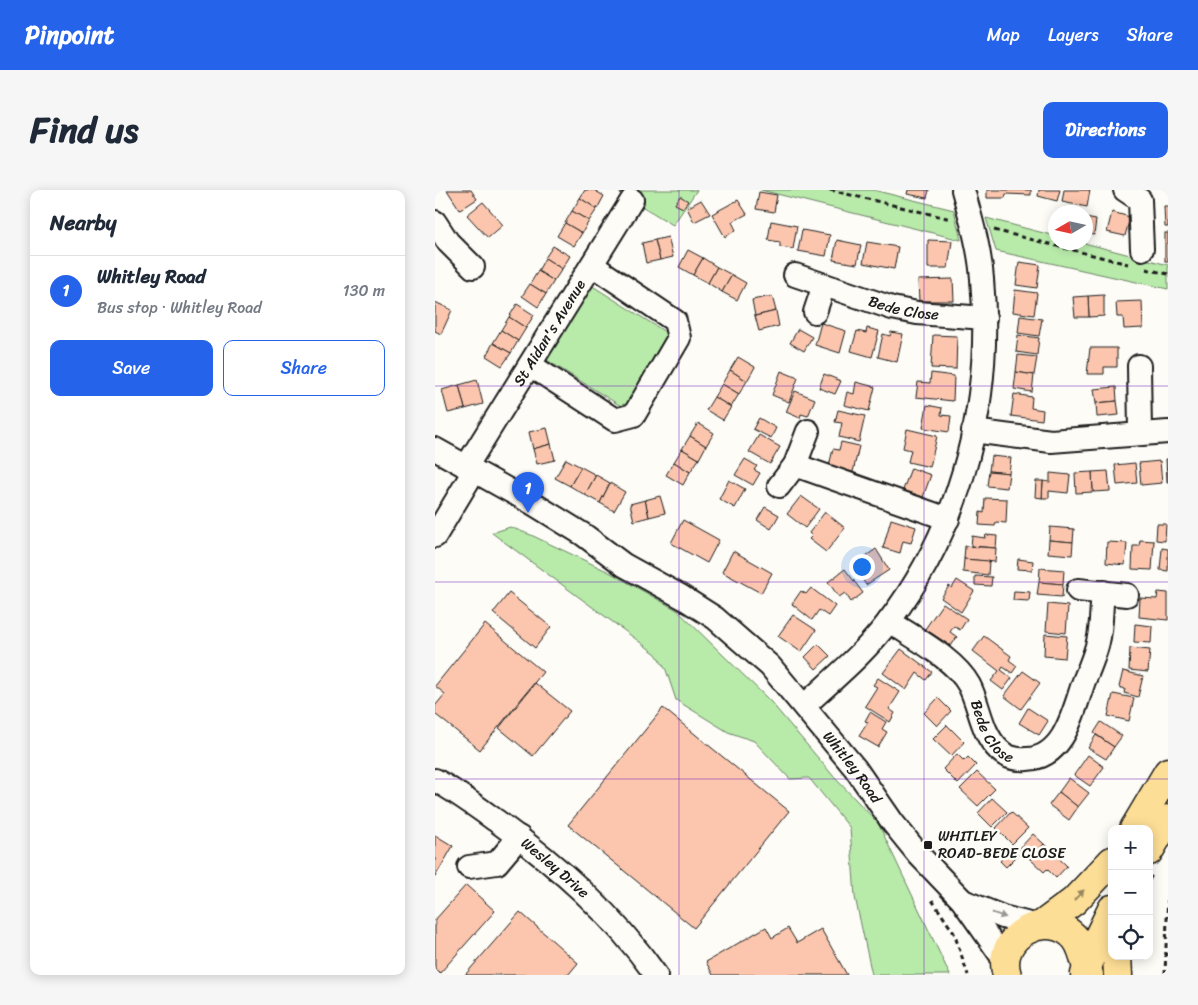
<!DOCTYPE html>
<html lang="en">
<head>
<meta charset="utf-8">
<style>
  body { margin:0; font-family:Sriracha,sans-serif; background:#f6f6f7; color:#1f2937 }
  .controls { position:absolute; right:15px; bottom:15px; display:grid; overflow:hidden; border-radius:10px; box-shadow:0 2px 12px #0003 }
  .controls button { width:45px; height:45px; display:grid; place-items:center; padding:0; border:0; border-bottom:1px solid #e0e1e3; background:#fff; color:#1f2937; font:25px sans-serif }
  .compass { position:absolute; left:613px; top:15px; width:45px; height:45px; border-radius:50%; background:#fff; box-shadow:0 2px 12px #0003; rotate:261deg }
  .you { position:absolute; left:426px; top:376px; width:18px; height:18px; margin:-12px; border:4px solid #fff; border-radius:50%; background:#1a73e8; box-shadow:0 0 0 8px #1a73e833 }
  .badge { display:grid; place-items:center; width:32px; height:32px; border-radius:50%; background:#2563eb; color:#fff; font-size:16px; font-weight:700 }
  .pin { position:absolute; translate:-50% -41px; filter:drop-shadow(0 1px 2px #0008) }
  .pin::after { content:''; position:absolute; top:26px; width:18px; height:15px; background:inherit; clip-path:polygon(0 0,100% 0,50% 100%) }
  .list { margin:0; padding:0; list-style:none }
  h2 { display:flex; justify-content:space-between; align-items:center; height:65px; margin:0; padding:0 20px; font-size:21px }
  h2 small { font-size:16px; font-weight:400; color:#747a83 }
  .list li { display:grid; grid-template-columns:32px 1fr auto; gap:15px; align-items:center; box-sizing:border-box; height:70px; padding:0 20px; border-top:1px solid #e0e1e3 }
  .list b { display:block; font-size:19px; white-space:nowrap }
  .list p { margin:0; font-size:16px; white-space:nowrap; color:#747a83 }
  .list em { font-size:16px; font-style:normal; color:#747a83 }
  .actions { display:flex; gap:10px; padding:15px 20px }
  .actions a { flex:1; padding:11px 0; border:1px solid #2563eb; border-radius:10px; text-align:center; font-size:18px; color:#2563eb }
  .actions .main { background:#2563eb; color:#fff }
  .icon { flex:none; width:28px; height:28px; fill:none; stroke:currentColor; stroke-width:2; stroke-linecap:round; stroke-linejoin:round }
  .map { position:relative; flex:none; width:733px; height:785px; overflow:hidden; border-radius:10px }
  header { display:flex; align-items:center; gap:30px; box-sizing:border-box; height:70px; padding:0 25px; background:#2563eb; color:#fff }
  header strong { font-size:24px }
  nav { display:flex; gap:28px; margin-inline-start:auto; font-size:18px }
  .intro { display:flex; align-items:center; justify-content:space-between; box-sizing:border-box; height:120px; padding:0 30px }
  h1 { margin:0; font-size:35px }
  .button { padding:12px 22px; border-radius:10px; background:#2563eb; color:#fff; font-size:18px; font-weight:700 }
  main { display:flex; gap:30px; padding:0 30px }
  aside { flex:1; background:#fff; border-radius:10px; box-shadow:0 2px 12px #0003 }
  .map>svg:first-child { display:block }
  .green { fill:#b8eaaa; stroke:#6a8363 }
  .building { fill:#fcc6ae; stroke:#1c1c1c }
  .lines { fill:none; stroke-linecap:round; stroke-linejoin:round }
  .minor-casing { stroke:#1c1c1c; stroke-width:26 }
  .major-casing { stroke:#1c1c1c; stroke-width:31 }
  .path { stroke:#1c1c1c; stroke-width:3; stroke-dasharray:5 4; stroke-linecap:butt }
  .minor { stroke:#fdfcf7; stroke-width:22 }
  .major { stroke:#fdde96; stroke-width:28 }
  .oneway { fill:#98875f }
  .oneway2 { fill:#989794 }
  .grid { fill:none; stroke:#7b2cbf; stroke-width:1; stroke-opacity:0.55 }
  .poi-dot { fill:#1c1c1c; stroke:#fdfcf7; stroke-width:2 }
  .labels { text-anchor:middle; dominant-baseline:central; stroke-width:5; stroke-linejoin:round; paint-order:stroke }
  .street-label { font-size:15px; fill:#1c1c1c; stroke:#fdfcf7 }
  .poi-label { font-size:15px; fill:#1c1c1c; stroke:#fdfcf7; text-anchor:start }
</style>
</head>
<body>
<header>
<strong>Pinpoint</strong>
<nav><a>Map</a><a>Layers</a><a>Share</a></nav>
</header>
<div class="intro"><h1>Find us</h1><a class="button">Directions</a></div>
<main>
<aside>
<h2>Nearby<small></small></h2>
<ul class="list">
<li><span class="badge">1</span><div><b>Whitley Road</b><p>Bus stop · Whitley Road</p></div><em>130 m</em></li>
</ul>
<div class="actions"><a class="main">Save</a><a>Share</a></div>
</aside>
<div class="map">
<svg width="733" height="785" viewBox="0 0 733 785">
  <rect width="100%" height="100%" fill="#fdfcf7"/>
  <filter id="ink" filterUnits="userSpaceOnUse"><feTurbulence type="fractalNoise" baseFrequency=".02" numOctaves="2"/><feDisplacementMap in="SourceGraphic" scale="10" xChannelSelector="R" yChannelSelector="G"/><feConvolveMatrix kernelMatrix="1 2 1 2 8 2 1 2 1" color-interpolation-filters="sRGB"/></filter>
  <g filter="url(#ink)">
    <!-- green -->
    <g class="green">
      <path d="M180 0H262L238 35Z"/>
      <path d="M326 0H438L519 20 526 50Z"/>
      <path d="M551 28 620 46V52L649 53 733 75V99L561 61Z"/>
      <path d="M156 95 235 145 189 218 110 169Z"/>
      <path d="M75 337 96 345 174 382 242 420 335 511 400 588 443 633 515 785H437L420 707 415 638 374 588 355 589 319 551 293 542 241 510 231 480 221 464 57 343Z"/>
    </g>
    <!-- building -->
    <g class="building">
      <path d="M12 0H36L42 9 25 20Z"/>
      <path d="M150 0H159L169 6 162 19 145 8Z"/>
      <path d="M473 0H494L492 8 472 4Z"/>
      <path d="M552 0H596V5L571 4 570 8H552Z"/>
      <path d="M604 0H625L622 11 603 6Z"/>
      <path d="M629 0H655L652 17 627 12Z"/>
      <path d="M324 2 342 5 339 22 321 19Z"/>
      <path d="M245 6 253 11 248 18 240 14Z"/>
      <path d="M145 8 162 19 154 31 137 21Z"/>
      <path d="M266 10 275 24 259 32 252 18Z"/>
      <path d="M303 10 312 24 297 32 301 40 290 47 277 24Z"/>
      <path d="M48 12 68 35 53 48 32 25Z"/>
      <path d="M729 16H733V37H730Z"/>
      <path d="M137 21 154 31 147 43 130 33Z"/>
      <path d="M677 22 695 27 690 46 672 42Z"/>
      <path d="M650 28 661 30 659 45 650 43Z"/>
      <path d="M336 31 362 36 358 59 345 57V52L333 50Z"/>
      <path d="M130 33 147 43 139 56 122 46Z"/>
      <path d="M367 40 395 45 391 66 363 61Z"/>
      <rect x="730" y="43" width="3" height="28"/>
      <path d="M233 47 238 67 225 70 220 50Z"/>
      <path d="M220 50 225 70 211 73 207 53Z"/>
      <path d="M402 50 426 55 422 74 398 70Z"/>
      <path d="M493 50 517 51 513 78H493Z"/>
      <path d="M432 52 463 57 459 79 428 73Z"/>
      <path d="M118 56 135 66 127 79 110 68Z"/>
      <path d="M253 60 268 68 258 85 244 77Z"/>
      <path d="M110 68 127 79 119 91 103 81Z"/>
      <path d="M268 68 282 77 273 93 258 85Z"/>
      <path d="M584 72 605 75 602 98 581 95Z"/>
      <path d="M282 77 297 85 287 102 273 93Z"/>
      <path d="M103 81 119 91 111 104 95 94Z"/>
      <path d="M297 85 311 93 302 110 287 102Z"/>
      <path d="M518 89 519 111H484L483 90Z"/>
      <path d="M95 94 111 104 103 117 87 106Z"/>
      <path d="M580 100 602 103 599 125 578 122Z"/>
      <path d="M669 105V126L654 127 653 106Z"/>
      <path d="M337 106 341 121 320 126 317 110Z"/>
      <path d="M653 106 654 127H640L638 107Z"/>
      <path d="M707 111 708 138 689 139 688 127H682L681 112Z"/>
      <path d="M0 112 17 120 6 144 0 141Z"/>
      <path d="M82 114 99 125 91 138 74 127Z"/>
      <path d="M341 121 344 136 324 141 320 126Z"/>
      <path d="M585 126 607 129 604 146 583 143Z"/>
      <path d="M74 127 91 138 83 151 66 140Z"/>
      <path d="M386 133 411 141 405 163 380 155Z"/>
      <path d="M432 138 444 141 437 167 416 161 422 141 431 143Z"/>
      <path d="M363 139 377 147 369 161 355 153Z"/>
      <path d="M66 140 83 151 76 163 58 153Z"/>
      <path d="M456 142 468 144 462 172 443 167 448 144 455 146Z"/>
      <path d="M498 145 522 146 521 179 496 178Z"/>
      <path d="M583 145 604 148 602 165 581 162Z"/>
      <path d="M58 153 76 163 67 176 51 166Z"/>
      <path d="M655 158H682V177H669V184H652Z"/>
      <path d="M583 165 602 167 599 185 581 182Z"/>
      <path d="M303 167 320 177 312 191 295 180Z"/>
      <path d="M295 180 312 191 304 204 287 194Z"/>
      <path d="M346 181 363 188 354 212 337 205Z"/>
      <path d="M581 182 599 185 597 202 579 199Z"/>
      <path d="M496 183 519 186 518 211 481 207 483 192 495 193Z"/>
      <path d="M389 184 406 191 400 204 384 198Z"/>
      <path d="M42 190 48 214 30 219 24 195Z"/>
      <path d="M421 192 440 197 434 221 409 215 412 202 419 204Z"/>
      <path d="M287 194 304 204 296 217 279 207Z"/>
      <path d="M24 195 30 219 13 223 7 200Z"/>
      <path d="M681 197 682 211 661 213 659 199Z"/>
      <path d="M360 201 380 209 373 226 366 224 365 228 351 222Z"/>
      <path d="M579 204 597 207 596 218 608 220 607 230 576 226Z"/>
      <path d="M279 207 296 217 288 230 271 220Z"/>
      <path d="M682 211 684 225 662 227 661 213Z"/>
      <path d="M492 215 507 218 506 225 516 226 514 242 488 238Z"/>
      <path d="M403 220 430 226 424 252 404 247 407 233 400 232Z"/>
      <path d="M324 228 341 238 336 248 318 239Z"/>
      <path d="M263 233 279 243 271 256 255 246Z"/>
      <path d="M112 238 116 254 98 259 94 242Z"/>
      <path d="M472 239 502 246 495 277 473 272 476 260 468 258Z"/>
      <path d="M324 245 345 257 335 274 314 262Z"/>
      <path d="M255 246 271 256 264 269 247 259Z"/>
      <path d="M406 252 424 256 418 282 394 276 398 259 404 260Z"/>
      <path d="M116 254 120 270 102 274 98 259Z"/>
      <path d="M247 259 264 269 255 282 239 272Z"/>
      <path d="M556 266 576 268 574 283 554 281Z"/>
      <path d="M131 269 146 277 135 296 120 288Z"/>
      <path d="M310 269 322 276 319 280 325 283 318 295 300 285Z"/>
      <path d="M731 269H733V292H732Z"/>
      <path d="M725 271 727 293 706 295 704 273Z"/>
      <path d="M239 272 255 282 248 295 231 285Z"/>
      <path d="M700 273 702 293 682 295 680 275Z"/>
      <path d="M146 277 161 285 150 305 135 296Z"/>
      <path d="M476 278 496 285 488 307 468 300Z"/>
      <path d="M554 281 574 283 572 298 552 296Z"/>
      <path d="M673 281 675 301 658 302 657 282Z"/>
      <path d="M657 282 658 302 641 303 640 283Z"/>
      <path d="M615 283 635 285 633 303 614 301V308H607L608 291 615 292Z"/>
      <path d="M161 285 175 293 165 313 150 305Z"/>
      <path d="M294 290 310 299 300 318 284 309Z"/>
      <path d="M601 291H608L607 308 600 307Z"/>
      <path d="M175 293 190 302 179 321 165 313Z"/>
      <path d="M225 306 230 323 214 327 210 310Z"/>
      <path d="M366 306 384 319 370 338 352 324Z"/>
      <path d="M550 308 572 309 571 333 561 332 560 336 544 335 545 322 549 323Z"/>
      <path d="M210 310 214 327 199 331 195 314Z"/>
      <path d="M330 317 344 325 336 339 322 330Z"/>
      <path d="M390 322 410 338 391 362 374 349 377 346 374 343Z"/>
      <path d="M456 329 481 337 476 353 468 351 465 363 448 358Z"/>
      <path d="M248 330 284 350 272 373 236 353Z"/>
      <path d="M722 334H731L730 351 721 350Z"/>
      <path d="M615 337 639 339 638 352 614 350Z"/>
      <path d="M551 345 562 346 561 358 536 356 537 346 550 348Z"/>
      <path d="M614 350 638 352 637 365 613 363Z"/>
      <path d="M705 350 719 351 717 380 697 379 698 356H704Z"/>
      <path d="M672 352 692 353 690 375 671 373Z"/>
      <path d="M530 356 561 358 560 372 529 369Z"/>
      <path d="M727 358 733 359V381L725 380Z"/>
      <path d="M441 359 454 380 431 395 418 375Z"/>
      <path d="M298 361 337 383 326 403 287 382Z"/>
      <path d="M529 369 554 371 553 385 528 382Z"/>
      <path d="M583 369 598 371 597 380 582 379Z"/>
      <path d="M605 378 629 380 628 394 604 392Z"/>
      <path d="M410 379 428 403 416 412 410 403 404 407 393 392Z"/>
      <path d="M540 386 557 387 556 396 540 395Z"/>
      <path d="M522 390 539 401 526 422 506 408 514 396 517 398Z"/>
      <path d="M604 392 628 394 627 407 602 405Z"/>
      <path d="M376 398 400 416 393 426 384 420 377 430 357 414 366 401 371 404Z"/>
      <path d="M579 401 595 402 594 411 578 410Z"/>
      <path d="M723 402 733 403V430L704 427 705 408 722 409Z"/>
      <path d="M74 403 116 437 100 458 58 423Z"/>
      <path d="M508 413 532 429 525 440 519 436 515 442 522 447 516 456 490 439Z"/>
      <path d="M613 414 633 416 631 443 611 441Z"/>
      <path d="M358 425 381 440 366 462 343 446Z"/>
      <path d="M50 434 108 482 45 560 0 524V516L10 504 0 496Z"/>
      <path d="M700 434 717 436 716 453 699 452Z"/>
      <path d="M610 444 632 446 630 468 609 466Z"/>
      <path d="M549 446 576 466 574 470 582 476 577 483 568 477 566 480 577 488 568 500 556 491 564 481 538 461Z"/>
      <path d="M383 454 395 466 381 479 370 467Z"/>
      <path d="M695 458 715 460 713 482 694 480Z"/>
      <path d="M466 459 497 482 491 490 482 483 471 500 448 483Z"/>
      <path d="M588 481 605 493 586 519 569 506Z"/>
      <path d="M688 481 708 486 703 507 689 503 690 499 684 497Z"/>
      <path d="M443 488 465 502 454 519 460 523 455 532 430 516 442 497 438 495Z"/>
      <path d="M100 493 135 521 98 566 64 538Z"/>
      <path d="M678 504 699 508 694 531 673 526Z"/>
      <path d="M503 508 516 521 502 536 489 523Z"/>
      <path d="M228 518 354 621 259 738 133 635Z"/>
      <path d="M593 518 613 531 604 545 584 533Z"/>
      <path d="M435 522 451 532 447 539 452 542 443 557 424 546 433 532 430 531Z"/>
      <path d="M666 532 687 546 679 557 659 543Z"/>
      <path d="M512 535 529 552 516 566 498 549Z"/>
      <path d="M661 545 679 557 671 569 653 558Z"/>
      <path d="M522 564 529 571 533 567 541 575 523 594 508 579Z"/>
      <path d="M653 565 669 577 655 596 639 585Z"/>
      <path d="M542 582 560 599 543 616 525 599Z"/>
      <path d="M634 588 654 603 643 617 624 602Z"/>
      <path d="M624 602 643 617 634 630 614 615Z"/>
      <path d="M557 608 572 622 557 637 543 623Z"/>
      <path d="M576 622 593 638 577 654 561 638Z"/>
      <path d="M598 644 609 654 595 669 584 659Z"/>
      <path d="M0 645 18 656 0 687Z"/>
      <path d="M609 654 632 676 621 688 612 679 609 682 595 669Z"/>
      <path d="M577 659 583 665 571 677 565 671Z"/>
      <path d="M31 695 60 721 5 783 0 779V730Z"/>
      <path d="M85 722 143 773 133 785H30Z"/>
      <path d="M331 737 337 748 353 738 362 753 386 739 412 785H278L271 772Z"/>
    </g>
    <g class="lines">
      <defs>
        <g id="minor">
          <path d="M690 0 705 10 707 59"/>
          <path d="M0 32 13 52 38 77"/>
          <path id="s1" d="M360 85 457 118 482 123 550 128"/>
          <path d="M380 122 389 95"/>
          <path d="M95 175 180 230 199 225 244 148 240 131 157 75"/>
          <path d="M704 176 705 242"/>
          <path d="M538 241 616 251 733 242"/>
          <path id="s2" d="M0 259 97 313 149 345 189 375 247 407 280 428 335 476 420 578 458 633 484 665 527 710 570 771"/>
          <path d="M360 275 513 329"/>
          <path id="s3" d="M31 277 197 10"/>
          <path d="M344 296 360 275 373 241"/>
          <path d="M0 346 39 281"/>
          <path d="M643 400 692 405"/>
          <path id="s4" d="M454 431C479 448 520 469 534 495 545 516 546 543 564 560 572 568 581 570 592 569 630 568 639 519 649 491 654 479 660 465 663 452 667 436 666 418 668 402"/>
          <path d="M369 516C398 489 430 463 454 431 528 334 558 209 547 89 545 59 536 29 528 0"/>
          <path id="s5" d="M0 590C22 602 42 617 63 632 123 676 178 724 221 785"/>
          <path d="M34 677 62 673 84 647"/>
          <path d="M528 711 568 727 602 736"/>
        </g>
        <g id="major">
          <path d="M699 639 733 582"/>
          <path d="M714 661 733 629"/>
          <path d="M608 734 639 711 677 671"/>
          <path d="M682 766 683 785"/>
          <path d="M650 784 661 752 677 719"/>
          <path d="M572 785C559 745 615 717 641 749 649 760 650 773 654 785"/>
        </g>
      </defs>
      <!-- minor casing -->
      <use href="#minor" class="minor-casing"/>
      <!-- major casing -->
      <use href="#major" class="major-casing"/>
      <!-- path -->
      <g class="path">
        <path d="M395 0 516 29"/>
        <path d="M559 40 693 74"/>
        <path d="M711 79 733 84"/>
        <path d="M714 690 718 683"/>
        <path d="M497 710 519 743 533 785"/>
        <path d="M730 785 733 701"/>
      </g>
      <!-- minor -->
      <use href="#minor" class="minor"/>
      <!-- major -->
      <use href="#major" class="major"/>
    </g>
    <!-- one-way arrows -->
    <defs><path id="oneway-solid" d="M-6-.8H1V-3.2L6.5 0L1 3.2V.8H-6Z" transform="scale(1.25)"/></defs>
    <use class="oneway" href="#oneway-solid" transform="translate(644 705) rotate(-46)"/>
    <use class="oneway2" href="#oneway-solid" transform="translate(564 725) rotate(19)"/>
  </g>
  <!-- grid -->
  <path class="grid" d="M244 0V785M489 0V785M0 196H733M0 392H733M0 589H733"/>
  <!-- markers -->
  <rect class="poi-dot" x="488" y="650" width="10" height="10" rx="2.5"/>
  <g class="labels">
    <!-- street labels -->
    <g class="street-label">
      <text stroke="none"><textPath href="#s1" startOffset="114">Bede Close</textPath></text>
      <text stroke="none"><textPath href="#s3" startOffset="158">St Aidan's Avenue</textPath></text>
      <text stroke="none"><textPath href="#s4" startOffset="156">Bede Close</textPath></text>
      <text stroke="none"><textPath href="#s2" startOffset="531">Whitley Road</textPath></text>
      <text stroke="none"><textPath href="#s5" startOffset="149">Wesley Drive</textPath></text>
    </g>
    <!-- poi labels -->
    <g class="poi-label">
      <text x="503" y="646">WHITLEY<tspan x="503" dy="17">ROAD-BEDE CLOSE</tspan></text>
    </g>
  </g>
</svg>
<div class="controls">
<button>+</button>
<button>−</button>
<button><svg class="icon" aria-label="locate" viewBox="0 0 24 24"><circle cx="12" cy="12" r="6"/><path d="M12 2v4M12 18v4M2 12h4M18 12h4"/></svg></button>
</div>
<svg class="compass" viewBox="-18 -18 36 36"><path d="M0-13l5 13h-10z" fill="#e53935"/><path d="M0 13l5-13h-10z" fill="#747a83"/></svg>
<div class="you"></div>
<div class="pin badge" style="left:93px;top:323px">1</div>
</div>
</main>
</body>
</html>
